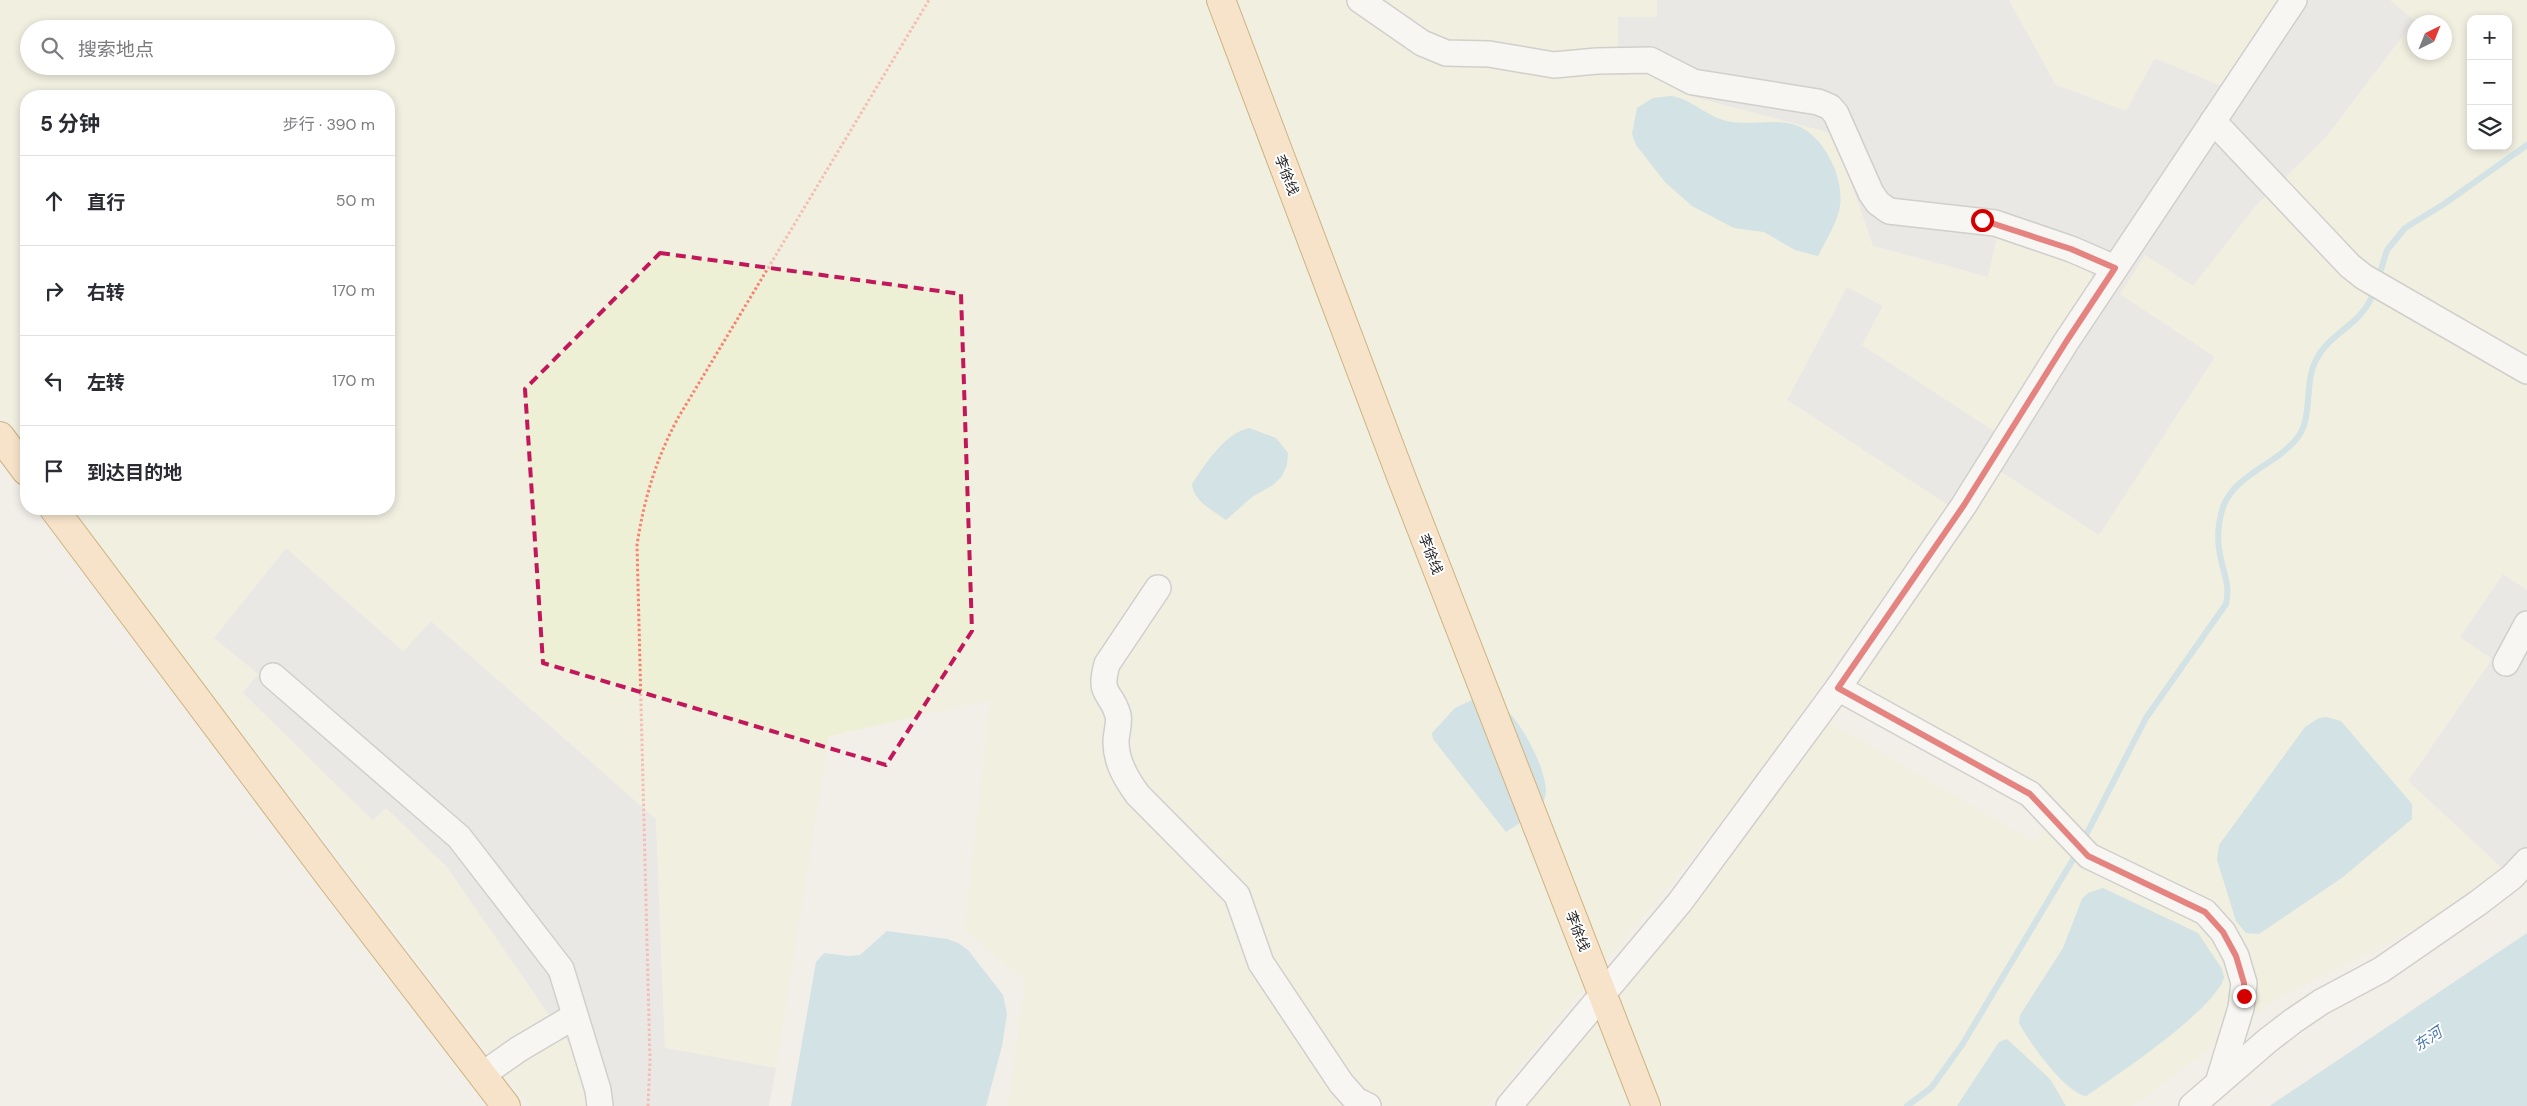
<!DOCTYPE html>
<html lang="zh">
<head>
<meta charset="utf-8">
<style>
  body { margin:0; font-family:"DM Sans","Noto Sans SC",sans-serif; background:#f2f2f3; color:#2b2b33 }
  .controls { position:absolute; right:15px; top:15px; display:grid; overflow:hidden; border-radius:10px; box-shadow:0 2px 8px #0003 }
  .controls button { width:45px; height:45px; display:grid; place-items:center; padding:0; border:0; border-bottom:1px solid #e1e1e2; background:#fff; color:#2b2b33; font:25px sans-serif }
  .compass { position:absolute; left:2407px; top:15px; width:45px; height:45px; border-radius:50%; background:#fff; box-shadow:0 2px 8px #0003; rotate:43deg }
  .stop { position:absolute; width:15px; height:15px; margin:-11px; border:4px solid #d40000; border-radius:50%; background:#fff }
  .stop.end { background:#d40000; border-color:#fff; box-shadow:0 1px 5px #0008 }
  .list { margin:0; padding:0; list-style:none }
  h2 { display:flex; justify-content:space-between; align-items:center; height:65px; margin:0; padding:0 20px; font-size:21px }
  h2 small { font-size:16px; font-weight:400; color:#7c7c81 }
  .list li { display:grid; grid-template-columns:32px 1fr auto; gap:15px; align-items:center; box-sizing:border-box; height:90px; padding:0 20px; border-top:1px solid #e1e1e2 }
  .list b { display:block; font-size:19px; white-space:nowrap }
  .list em { font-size:16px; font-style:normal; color:#7c7c81 }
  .icon { flex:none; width:28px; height:28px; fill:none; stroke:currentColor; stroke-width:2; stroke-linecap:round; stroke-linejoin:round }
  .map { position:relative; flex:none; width:2527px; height:1106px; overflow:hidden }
  .search { position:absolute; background:#fff; box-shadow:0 2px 8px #0003; left:20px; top:20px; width:375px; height:55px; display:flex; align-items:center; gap:12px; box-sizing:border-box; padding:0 18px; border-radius:28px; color:#7c7c81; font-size:19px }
  .panel { position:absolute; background:#fff; box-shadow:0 2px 8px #0003; left:20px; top:90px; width:375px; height:425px; border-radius:20px }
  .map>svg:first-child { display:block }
  .residential { fill:#e0dfdf }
  .farmland { fill:#eef0d5; fill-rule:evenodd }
  .water { fill:#aad3df }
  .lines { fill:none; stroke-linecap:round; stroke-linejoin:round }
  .stream { stroke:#aad3df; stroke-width:6 }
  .minor-casing { stroke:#a9a9a9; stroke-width:28 }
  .major-casing { stroke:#a06b00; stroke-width:30 }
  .path { stroke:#fa8072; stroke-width:3; stroke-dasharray:2.5 2.5; stroke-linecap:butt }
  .minor { stroke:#fff; stroke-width:25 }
  .major { stroke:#fcd6a4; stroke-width:28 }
  .route { stroke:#d40000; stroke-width:6 }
  .marked { fill:none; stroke:#c2185b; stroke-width:4; stroke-dasharray:10 6; stroke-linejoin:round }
  .labels { text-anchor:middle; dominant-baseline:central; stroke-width:4; stroke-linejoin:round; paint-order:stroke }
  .street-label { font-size:14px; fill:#222; stroke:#fff }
  .water-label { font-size:15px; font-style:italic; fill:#4a7aab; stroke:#fff }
</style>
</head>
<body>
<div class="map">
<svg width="2527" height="1106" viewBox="0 0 2527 1106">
  <rect width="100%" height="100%" fill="#f2efe9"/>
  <!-- residential -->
  <g class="residential">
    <path d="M1657 0H2009L2056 85 2154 58 2220 85 2279 0H2390L2415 20 2327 136 2255 207 2193 286 2120 294 2215 357 2099 536 1995 468 1964 516 1787 400 1847 286 1883 306 1863 345 1994 431 1997 237 1988 277 1873 246 1834 134 1682 94 1660 75H1618V17H1657Z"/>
    <path d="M286 548 403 651 431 621 656 819 665 1047 776 1068 769 1106H586L576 1054 386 808 373 821 242 693 258 674 213 638Z"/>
    <path d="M2503 574 2527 590V852L2505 871 2408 781 2492 659 2460 637Z"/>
  </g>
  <!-- farmland -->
  <g class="farmland">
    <path d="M0 0H1657V17H1618V75H1660L1682 94 1834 134 1873 246 1988 277 1997 237 2091 271 2093 289 1994 431 1862 345 1883 306 1847 287 1787 400 1948 505 1745 793 1487 1106H1008L1025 982 965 929 990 700 829 736 776 1068 665 1048 656 819 431 621 404 651 286 548 214 638 258 674 243 693 373 821 386 808 447 867 576 1054 586 1106H530L69 509H389V96H26V453L0 414ZM29 29H386V66H29Z"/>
    <path d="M2009 0H2279L2220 85 2155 58 2126 111 2056 85Z"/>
    <path d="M2390 0H2527V590L2503 574 2460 637 2492 659 2408 781 2505 871 2455 909 2275 999 2133 1106H1525L1766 807 1827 721 2036 843 2059 801 1853 682 1995 468 2099 535 2215 357 2120 294 2145 255 2193 286 2255 207 2327 136 2415 21ZM2471 19H2508V146H2471ZM2414 22H2444V52H2414Z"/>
  </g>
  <!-- water -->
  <g class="water">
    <path d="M1671 96C1692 99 1707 117 1727 121 1748 126 1771 119 1792 124 1823 131 1847 181 1839 211 1835 226 1825 242 1818 256L1795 250 1764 232 1734 228 1692 206 1665 182 1636 145 1632 134 1637 108 1653 98Z"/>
    <path d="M1249 428 1276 438 1288 453 1287 465 1282 476 1273 485 1252 497 1226 520C1214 511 1193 501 1192 484 1206 463 1224 434 1249 428Z"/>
    <path d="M1478 697C1486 700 1496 703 1503 707 1520 719 1554 780 1544 800 1537 813 1518 824 1506 832L1433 739 1432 733 1455 708Z"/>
    <path d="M2326 717 2341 721 2412 804V819L2343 877 2259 934 2246 933 2236 921 2217 860 2219 845 2305 727 2319 718Z"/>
    <path d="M2103 888 2198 933 2222 969 2224 977C2218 1007 2115 1077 2086 1096 2065 1093 2029 1042 2019 1023L2020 1015 2063 948 2082 899 2088 893Z"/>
    <path d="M887 931 947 939 958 943 968 950 1003 995 1007 1014 1002 1046 986 1106H791L816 962 824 953 848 956 860 955Z"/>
    <path d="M2527 933V1106H2269L2271 1105Z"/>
    <path d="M2007 1039 2050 1079 2066 1106H1957L1995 1048 1999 1042Z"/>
  </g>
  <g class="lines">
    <!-- stream -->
    <g class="stream">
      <path d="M2378 279 2387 250 2405 228 2444 204 2527 145"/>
      <path d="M2082 843 2146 718 2226 604C2231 583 2221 568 2219 548 2217 535 2219 520 2223 507 2235 474 2278 464 2298 437 2313 416 2304 383 2316 360 2331 330 2364 326 2375 288"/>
      <path d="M1907 1106 1931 1088 1962 1045 2078 851"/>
    </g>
    <defs>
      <g id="minor">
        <path d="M1360 0 1422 43 1446 53 1489 54 1554 65 1597 61 1650 60 1693 82 1818 102 1830 107 1836 114 1871 193 1878 203 1889 211 1995 223 2071 249 2115 268"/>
        <path d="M2213 121 2350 266 2364 277 2527 371"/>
        <path d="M1158 588 1107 664C1098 697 1111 690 1118 715 1120 723 1116 733 1116 742 1116 762 1126 779 1138 795L1237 895 1261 963 1341 1083 1356 1100 1368 1106"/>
        <path d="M2506 663 2527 624"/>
        <path d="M273 676 459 837 561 969 598 1090 600 1106"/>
        <path d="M1838 688 2030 794 2089 856 2205 912 2223 932 2236 956 2244 983 2241 1008 2218 1083"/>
        <path d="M482 1075 519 1049 575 1016"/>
        <path d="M1509 1106 1680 902 1838 688 1964 505 2066 342 2294 0"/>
        <path d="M2192 1106 2267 1041 2293 1021 2321 1002 2381 970 2478 903 2512 877 2527 861"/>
      </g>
      <g id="major">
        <path d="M1221 0 1402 479 1646 1106"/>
        <path d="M0 436 26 471"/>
        <path d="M54 509 331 878 506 1106"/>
      </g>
    </defs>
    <!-- minor casing -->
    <use href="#minor" class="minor-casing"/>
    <!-- major casing -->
    <use href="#major" class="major-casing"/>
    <!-- path -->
    <path class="path" d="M648 1106 650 1061 637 545C644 499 656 459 678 418L929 0"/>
    <!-- minor -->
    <use href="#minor" class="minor"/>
    <!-- major -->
    <use href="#major" class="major"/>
  </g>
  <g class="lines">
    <!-- route -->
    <path class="route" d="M1982 220 2071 249 2115 268 2066 342 1964 505 1838 688 2030 794 2088 856 2205 912 2223 932 2236 956 2244 983V996"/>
  </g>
  <!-- marked area -->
  <path d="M0 0H2527V1106H0ZM660 253 961 294 972 631 886 765 543 663 525 389Z" fill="#f2efe9" fill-opacity=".55" fill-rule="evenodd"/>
  <path class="marked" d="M660 253 961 294 972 631 886 765 543 663 525 389Z"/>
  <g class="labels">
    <!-- street labels -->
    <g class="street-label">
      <text transform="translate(1287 175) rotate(69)">李徐线</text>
      <text transform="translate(1431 554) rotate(69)">李徐线</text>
      <text transform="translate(1578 931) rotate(69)">李徐线</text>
    </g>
    <!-- water labels -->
    <g class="water-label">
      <text transform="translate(2428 1039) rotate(-34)">东河</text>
    </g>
  </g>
</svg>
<div class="controls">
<button>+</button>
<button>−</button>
<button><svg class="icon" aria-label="layers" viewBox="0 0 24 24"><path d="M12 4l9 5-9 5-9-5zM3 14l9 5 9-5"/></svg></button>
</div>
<svg class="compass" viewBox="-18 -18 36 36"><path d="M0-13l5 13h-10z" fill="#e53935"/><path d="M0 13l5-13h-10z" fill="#7c7c81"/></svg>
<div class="stop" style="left:1982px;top:220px"></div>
<div class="stop end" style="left:2244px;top:996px"></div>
<div class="search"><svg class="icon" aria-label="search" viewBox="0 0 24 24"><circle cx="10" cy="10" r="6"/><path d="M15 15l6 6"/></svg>搜索地点</div>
<section class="panel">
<h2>5 分钟<small>步行 · 390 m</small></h2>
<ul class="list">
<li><svg class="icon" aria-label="ahead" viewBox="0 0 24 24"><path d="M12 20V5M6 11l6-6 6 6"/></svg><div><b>直行</b></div><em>50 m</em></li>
<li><svg class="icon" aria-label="right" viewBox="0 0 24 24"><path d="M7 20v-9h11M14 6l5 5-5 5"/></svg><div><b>右转</b></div><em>170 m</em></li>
<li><svg class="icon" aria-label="left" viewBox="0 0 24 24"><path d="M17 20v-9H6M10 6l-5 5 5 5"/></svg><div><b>左转</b></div><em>170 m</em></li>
<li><svg class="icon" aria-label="arrive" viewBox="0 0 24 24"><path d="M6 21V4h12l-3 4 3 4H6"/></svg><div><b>到达目的地</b></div></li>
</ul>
</section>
</div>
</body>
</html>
